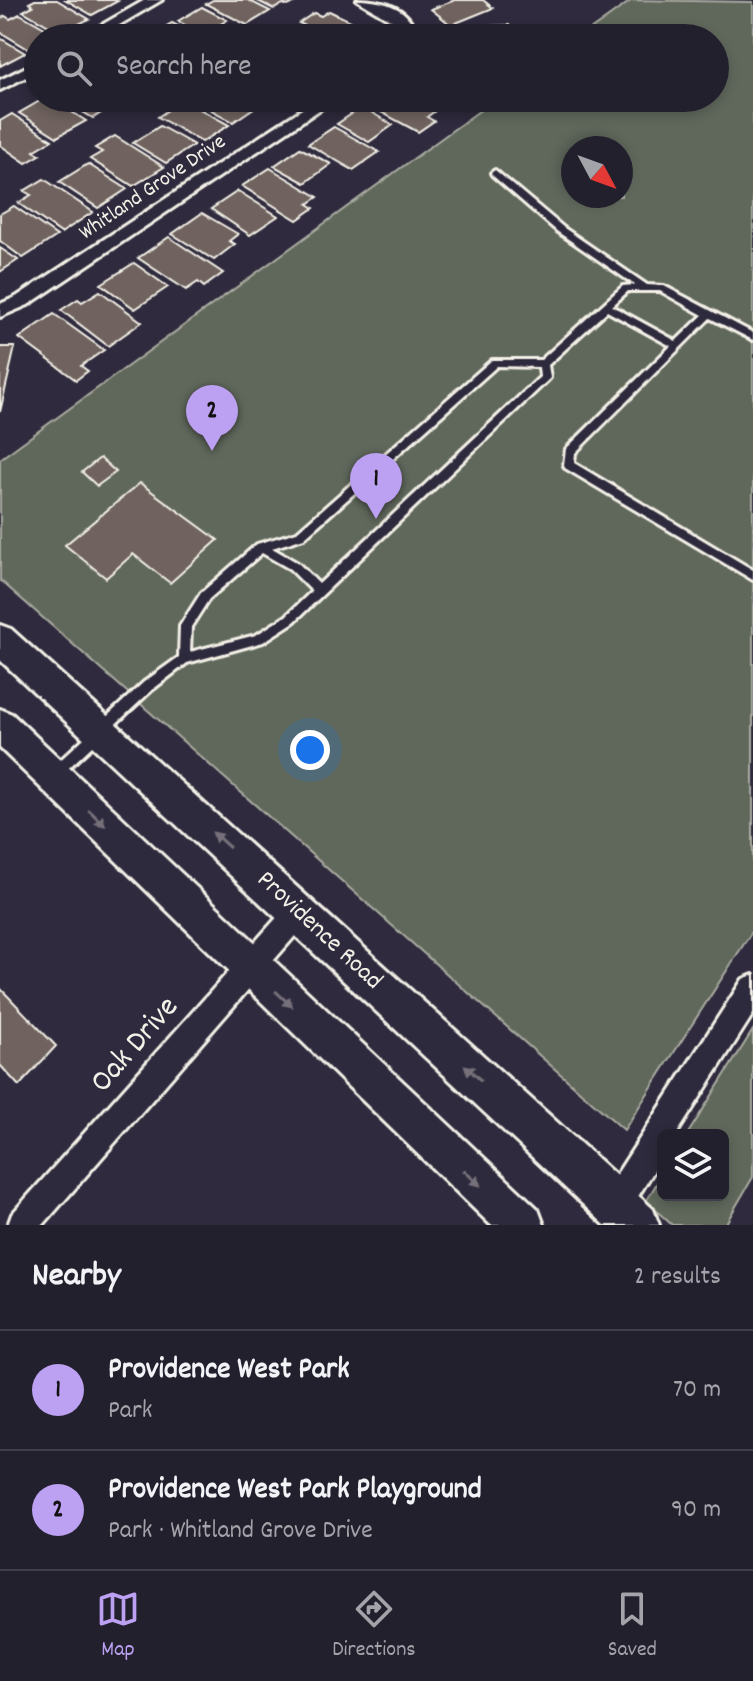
<!DOCTYPE html>
<html lang="en">
<head>
<meta charset="utf-8">
<style>
  body { margin:0; font-family:Dekko,sans-serif; background:#2b2836; color:#f1f3f6 }
  .controls { position:absolute; right:24px; bottom:24px; display:grid; overflow:hidden; border-radius:12px; box-shadow:0 4px 12px #0003 }
  .controls button { width:72px; height:72px; display:grid; place-items:center; padding:0; border:0; border-bottom:2px solid #403e4a; background:#23202e; color:#f1f3f6; font:40px sans-serif }
  .compass { position:absolute; left:561px; top:136px; width:72px; height:72px; border-radius:50%; background:#23202e; box-shadow:0 4px 12px #0003; rotate:131deg }
  .you { position:absolute; left:310px; top:750px; width:28px; height:28px; margin:-20px; border:6px solid #fff; border-radius:50%; background:#1a73e8; box-shadow:0 0 0 12px #1a73e833 }
  .badge { display:grid; place-items:center; width:52px; height:52px; border-radius:50%; background:#bca0f2; color:#111; font-size:26px; font-weight:700 }
  .pin { position:absolute; translate:-50% -66px; filter:drop-shadow(0 2px 4px #0008) }
  .pin::after { content:''; position:absolute; top:42px; width:28px; height:24px; background:inherit; clip-path:polygon(0 0,100% 0,50% 100%) }
  .list { margin:0; padding:0; list-style:none }
  h2 { display:flex; justify-content:space-between; align-items:center; height:104px; margin:0; padding:0 32px; font-size:34px }
  h2 small { font-size:26px; font-weight:400; color:#a3a3aa }
  .list li { display:grid; grid-template-columns:52px 1fr auto; gap:24px; align-items:center; box-sizing:border-box; height:120px; padding:0 32px; border-top:2px solid #403e4a }
  .list b { display:block; font-size:30px; white-space:nowrap }
  .list p { margin:0; font-size:26px; white-space:nowrap; color:#a3a3aa }
  .list em { font-size:26px; font-style:normal; color:#a3a3aa }
  .icon { flex:none; width:44px; height:44px; fill:none; stroke:currentColor; stroke-width:2; stroke-linecap:round; stroke-linejoin:round }
  .map { position:relative; flex:none; width:753px; height:1225px; overflow:hidden }
  .search { position:absolute; background:#23202e; box-shadow:0 4px 12px #0003; left:24px; right:24px; top:24px; height:88px; display:flex; align-items:center; gap:20px; box-sizing:border-box; padding:0 28px; border-radius:44px; color:#a3a3aa; font-size:30px }
  .sheet { height:344px; background:#23202e }
  nav { display:flex; justify-content:space-around; align-items:center; box-sizing:border-box; height:112px; border-top:2px solid #403e4a; background:#23202e; font-size:22px; color:#a3a3aa }
  nav a { display:grid; justify-items:center; gap:4px }
  nav .on { color:#bca0f2 }
  .map>svg:first-child { display:block }
  .green { fill:#61685b; stroke:#aaaca2; stroke-width:2; fill-rule:evenodd }
  .building { fill:#70635f; stroke:#f4f1e8; stroke-width:2 }
  .lines { fill:none; stroke-linecap:round; stroke-linejoin:round }
  .lane-casing { stroke:#f4f1e8; stroke-width:6 }
  .street-casing { stroke:#f4f1e8; stroke-width:6 }
  .secondary-casing { stroke:#f4f1e8; stroke-width:6 }
  .lane { fill:#2f2a3d; fill-rule:evenodd }
  .street { fill:#2f2a3d; fill-rule:evenodd }
  .secondary { fill:#2f2a3d; fill-rule:evenodd }
  .oneway { fill:#747079 }
  .labels { text-anchor:middle; dominant-baseline:central; stroke-width:6; stroke-linejoin:round; paint-order:stroke }
  .far-street-label { font-size:22px; fill:#f4f1e8; stroke:#2f2a3d }
  .street-label { font-size:26px; fill:#f4f1e8; stroke:#2f2a3d }
  .near-street-label { font-size:32px; fill:#f4f1e8; stroke:#2f2a3d }
</style>
</head>
<body>
<div class="map">
<svg width="753" height="1225" viewBox="0 0 753 1225">
  <rect width="100%" height="100%" fill="#2f2a3d"/>
  <filter id="ink" filterUnits="userSpaceOnUse"><feTurbulence type="fractalNoise" baseFrequency=".0125" numOctaves="2"/><feDisplacementMap in="SourceGraphic" scale="16" xChannelSelector="R" yChannelSelector="G"/><feConvolveMatrix kernelMatrix="1 2 1 2 8 2 1 2 1" color-interpolation-filters="sRGB"/></filter>
  <g filter="url(#ink)">
    <!-- green -->
    <g class="green">
      <path d="M632 0 753 2V930L624 1130 0 580V459L497 98H715V38H579ZM573 148H621V196H573Z"/>
      <path d="M753 1030V1177L725 1225H672L646 1201 663 1173V1195H723V1135H687Z"/>
    </g>
    <!-- building -->
    <g class="building">
      <path d="M35 0H57L89 19 61 33 23 11 33 6 29 3Z"/>
      <path d="M66 0H115L118 1 92 15Z"/>
      <path d="M213 0H248L270 11 247 25 206 4Z"/>
      <path d="M256 0H299L288 6 283 4 274 9Z"/>
      <path d="M455 0H483L493 8 451 25 431 9Z"/>
      <path d="M202 7 227 20 203 35 178 21Z"/>
      <path d="M329 11 374 32 365 38H332L299 23 314 13 321 16Z"/>
      <path d="M20 14 57 35 38 38V45L30 50 0 32V19L5 16 10 19Z"/>
      <path d="M172 23 202 38H146Z"/>
      <path d="M509 25 512 36 504 38H445L443 28Z"/>
      <path d="M0 38 25 53 0 66Z"/>
      <path d="M45 98H50L86 121 57 137 19 113Z"/>
      <path d="M59 98H115L120 101 93 118Z"/>
      <path d="M177 98H180L229 125 202 142 158 117 168 110 162 107Z"/>
      <path d="M196 98H246L258 105 233 122 193 100Z"/>
      <path d="M372 98H410L435 111 427 117 434 121 418 132 364 103Z"/>
      <path d="M362 107 393 125 369 142 337 124Z"/>
      <path d="M12 114 52 140 34 151 40 155 26 163 0 145V121Z"/>
      <path d="M160 126 194 145 166 163 133 143Z"/>
      <path d="M334 127 379 152 353 170 308 144Z"/>
      <path d="M115 136 164 167 133 186 90 159 102 152 95 148Z"/>
      <path d="M300 148 331 164 305 183 274 166Z"/>
      <path d="M88 164 127 189 98 208 59 182Z"/>
      <path d="M270 168 318 197 308 204 314 208 297 220 242 186Z"/>
      <path d="M44 179 93 212 61 233 18 203 31 195 24 191Z"/>
      <path d="M238 191 278 216 250 235 211 209Z"/>
      <path d="M14 206 57 236 23 258 0 241V214Z"/>
      <path d="M202 213 238 234 229 241 235 244 214 260 172 234Z"/>
      <path d="M169 237 223 273 204 287 198 282 186 290 138 258Z"/>
      <path d="M0 248 18 260 0 272Z"/>
      <path d="M134 263 168 287 135 309 101 284Z"/>
      <path d="M100 291 142 322 108 346 61 310 78 299 82 302Z"/>
      <path d="M54 314 104 350 81 366 88 371 76 380 19 338Z"/>
      <path d="M0 347H15L0 412Z"/>
      <path d="M100 458 116 472 97 486 82 472Z"/>
      <path d="M140 483 218 540 170 583 133 554 106 578 65 545Z"/>
      <path d="M0 988 56 1046 19 1086 0 1065Z"/>
    </g>
    <g class="lines">
      <defs>
        <path id="lane" d="M495 170 564 228 647 285 664 286 753 333V340L710 318 575 453 574 463 753 570V580L565 468 564 465 566 449 671 346 607 311 548 365 550 378 548 380 294 622 263 642 187 663 152 690 60 776 56 778 52 776 50 772 52 768 144 682 179 657 180 626 201 593 257 544 297 532 492 360H541L623 286 635 285 558 232 492 175 491 173ZM628 291H660L703 315 676 341 612 306ZM497 366 539 367 540 377 319 584 298 563 272 548 304 538ZM262 553 290 569 312 591 286 616 256 635 190 652 191 627 209 599Z"/>
        <g id="street">
          <path d="M145 0H162L97 38H79Z"/>
          <path d="M357 0C382 0 415 8 415 38H401V26Z"/>
          <path d="M38 61V71L0 90V80Z"/>
          <path d="M319 98H337L28 305 0 317V304L16 297Z"/>
          <path d="M299 899 308 903 312 912 308 921 43 1225H8L12 1214 290 903Z"/>
          <path d="M753 975V1014L676 1135H663V1156L626 1216 615 1220 604 1216 600 1205 604 1194 743 979Z"/>
        </g>
        <g id="secondary">
          <path d="M0 625 11 629 653 1209 659 1225H605L0 660Z"/>
          <path d="M0 709 12 714 538 1209 544 1225H491L0 748Z"/>
        </g>
      </defs>
      <!-- lane casing -->
      <use href="#lane" class="lane-casing"/>
      <!-- street casing -->
      <use href="#street" class="street-casing"/>
      <!-- secondary casing -->
      <use href="#secondary" class="secondary-casing"/>
      <!-- lane -->
      <use href="#lane" class="lane"/>
      <!-- street -->
      <use href="#street" class="street"/>
      <!-- secondary -->
      <use href="#secondary" class="secondary"/>
    </g>
    <!-- one-way arrows -->
    <defs><path id="oneway-solid" d="M-6-.8H1V-3.2L6.5 0L1 3.2V.8H-6Z" transform="scale(2)"/></defs>
    <g class="oneway">
      <use href="#oneway-solid" transform="translate(97 818) rotate(44)"/>
      <use href="#oneway-solid" transform="translate(221 840) rotate(-138)"/>
      <use href="#oneway-solid" transform="translate(284 999) rotate(43)"/>
      <use href="#oneway-solid" transform="translate(473 1073) rotate(-137)"/>
      <use href="#oneway-solid" transform="translate(472 1178) rotate(43)"/>
    </g>
  </g>
  <g class="labels">
    <!-- far-street labels -->
    <g class="far-street-label">
      <text transform="translate(153 188) rotate(-34)">Whitland Grove Drive</text>
    </g>
    <!-- street labels -->
    <g class="street-label">
      <text transform="translate(319 931) rotate(43)">Providence Road</text>
    </g>
    <!-- near-street labels -->
    <g class="near-street-label">
      <text transform="translate(136 1046) rotate(-49)">Oak Drive</text>
    </g>
  </g>
</svg>
<div class="controls">
<button><svg class="icon" aria-label="layers" viewBox="0 0 24 24"><path d="M12 4l9 5-9 5-9-5zM3 14l9 5 9-5"/></svg></button>
</div>
<svg class="compass" viewBox="-18 -18 36 36"><path d="M0-13l5 13h-10z" fill="#e53935"/><path d="M0 13l5-13h-10z" fill="#a3a3aa"/></svg>
<div class="you"></div>
<div class="pin badge" style="left:376px;top:519px">1</div>
<div class="pin badge" style="left:212px;top:451px">2</div>
<div class="search"><svg class="icon" aria-label="search" viewBox="0 0 24 24"><circle cx="10" cy="10" r="6"/><path d="M15 15l6 6"/></svg>Search here</div>
</div>
<section class="sheet">
<h2>Nearby<small>2 results</small></h2>
<ul class="list">
<li><span class="badge">1</span><div><b>Providence West Park</b><p>Park</p></div><em>70 m</em></li>
<li><span class="badge">2</span><div><b>Providence West Park Playground</b><p>Park · Whitland Grove Drive</p></div><em>90 m</em></li>
</ul>
</section>
<nav>
<a class="on"><svg class="icon" aria-label="map" viewBox="0 0 24 24"><path d="M3 6l6-2 6 2 6-2v14l-6 2-6-2-6 2zM9 4v14M15 6v14"/></svg>Map</a>
<a><svg class="icon" aria-label="directions" viewBox="0 0 24 24"><path d="M12 3l9 9-9 9-9-9zM9 14v-3h6M13 9l2 2-2 2"/></svg>Directions</a>
<a><svg class="icon" aria-label="saved" viewBox="0 0 24 24"><path d="M7 4h10v16l-5-4-5 4z"/></svg>Saved</a>
</nav>
</body>
</html>
